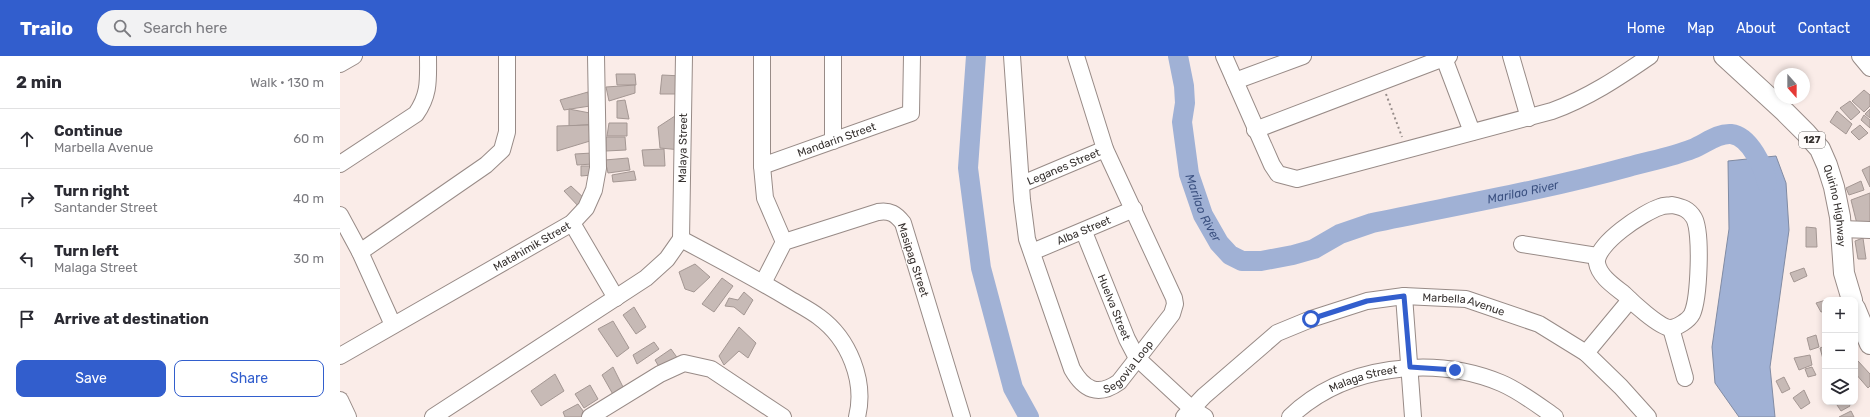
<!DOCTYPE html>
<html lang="en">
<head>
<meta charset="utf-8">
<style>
  body { margin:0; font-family:Rubik,sans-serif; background:#f2f2f3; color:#2b2b33 }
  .controls { position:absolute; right:12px; bottom:12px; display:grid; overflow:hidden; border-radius:8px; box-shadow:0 2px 6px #0003 }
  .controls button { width:36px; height:36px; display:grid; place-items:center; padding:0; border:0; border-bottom:1px solid #e1e1e2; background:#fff; color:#2b2b33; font:20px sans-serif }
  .compass { position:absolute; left:1434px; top:12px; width:36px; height:36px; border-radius:50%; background:#fff; box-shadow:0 2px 6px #0003; rotate:159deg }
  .stop { position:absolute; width:12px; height:12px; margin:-9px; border:3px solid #325ecd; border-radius:50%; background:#fff }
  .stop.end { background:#325ecd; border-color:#fff; box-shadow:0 1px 4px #0008 }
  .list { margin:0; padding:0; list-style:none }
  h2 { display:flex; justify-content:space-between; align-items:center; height:52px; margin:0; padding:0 16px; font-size:17px }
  h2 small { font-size:13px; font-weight:400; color:#7c7c81 }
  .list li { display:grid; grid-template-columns:26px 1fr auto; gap:12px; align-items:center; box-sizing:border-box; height:60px; padding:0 16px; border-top:1px solid #e1e1e2 }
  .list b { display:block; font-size:15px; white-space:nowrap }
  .list p { margin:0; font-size:13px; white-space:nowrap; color:#7c7c81 }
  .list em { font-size:13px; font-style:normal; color:#7c7c81 }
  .actions { display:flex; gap:8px; padding:12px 16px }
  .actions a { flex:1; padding:9px 0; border:1px solid #325ecd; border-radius:8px; text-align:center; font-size:14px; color:#325ecd }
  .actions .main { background:#325ecd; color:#fff }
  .icon { flex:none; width:22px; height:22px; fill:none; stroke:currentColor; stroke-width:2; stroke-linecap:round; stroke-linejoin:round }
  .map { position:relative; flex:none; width:1530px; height:361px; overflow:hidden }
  header { display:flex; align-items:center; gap:24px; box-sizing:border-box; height:56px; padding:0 20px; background:#325ecd; color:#fff }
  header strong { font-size:19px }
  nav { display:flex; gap:22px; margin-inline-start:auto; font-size:14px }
  .search { width:280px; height:36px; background:#f2f2f3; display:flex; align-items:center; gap:10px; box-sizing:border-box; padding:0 14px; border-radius:22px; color:#7c7c81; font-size:15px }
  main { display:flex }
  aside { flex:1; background:#fff }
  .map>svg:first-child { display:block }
  .water { fill:#a0b1d5; stroke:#808ba3 }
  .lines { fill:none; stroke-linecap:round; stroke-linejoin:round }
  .river { stroke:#a0b1d5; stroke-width:20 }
  .building { fill:#c7bab6; stroke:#a49793 }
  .minor-casing { stroke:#988b87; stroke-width:18 }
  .major-casing { stroke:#988b87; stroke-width:22 }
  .path { stroke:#978d8a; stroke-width:2; stroke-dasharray:2 3; stroke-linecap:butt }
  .minor { stroke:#fff; stroke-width:16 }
  .major { stroke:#fff; stroke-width:20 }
  .route { stroke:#325ecd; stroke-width:5 }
  .labels { text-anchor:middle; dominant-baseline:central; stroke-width:3; stroke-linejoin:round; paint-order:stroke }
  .shield { fill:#fffcfb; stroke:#726e6c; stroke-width:1 }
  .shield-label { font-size:10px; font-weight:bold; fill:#36312f }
  .street-label { font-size:11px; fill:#36312f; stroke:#fffcfb }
  .water-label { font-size:12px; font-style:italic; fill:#3b5181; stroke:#fffcfb }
</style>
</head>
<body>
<header>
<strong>Trailo</strong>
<div class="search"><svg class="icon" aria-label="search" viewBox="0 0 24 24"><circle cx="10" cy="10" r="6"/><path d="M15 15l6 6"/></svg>Search here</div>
<nav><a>Home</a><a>Map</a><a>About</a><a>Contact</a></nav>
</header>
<main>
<aside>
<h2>2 min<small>Walk · 130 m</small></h2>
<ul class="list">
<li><svg class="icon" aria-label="ahead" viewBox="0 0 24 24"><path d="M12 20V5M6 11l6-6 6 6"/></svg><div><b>Continue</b><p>Marbella Avenue</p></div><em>60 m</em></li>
<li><svg class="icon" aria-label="right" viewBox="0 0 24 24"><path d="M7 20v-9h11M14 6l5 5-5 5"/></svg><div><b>Turn right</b><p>Santander Street</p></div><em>40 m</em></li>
<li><svg class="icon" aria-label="left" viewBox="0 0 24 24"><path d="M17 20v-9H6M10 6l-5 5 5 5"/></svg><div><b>Turn left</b><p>Malaga Street</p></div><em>30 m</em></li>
<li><svg class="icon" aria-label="arrive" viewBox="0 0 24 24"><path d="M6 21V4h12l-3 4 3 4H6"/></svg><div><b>Arrive at destination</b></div></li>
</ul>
<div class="actions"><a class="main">Save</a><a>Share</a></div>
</aside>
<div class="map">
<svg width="1530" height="361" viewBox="0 0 1530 361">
  <rect width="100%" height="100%" fill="#faece8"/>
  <!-- water -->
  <path class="water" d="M1436 100 1446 127 1449 174 1430 311 1435 361H1399L1375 327 1372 291 1389 173 1388 105Z"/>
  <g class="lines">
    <!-- river -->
    <g class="river">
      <path d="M636 0 628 112 641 212 673 332 689 361"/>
      <path id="s1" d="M838 0 844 30 845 47 842 66 849 118 863 159 879 187 890 199 902 205H921L953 199 974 193 1000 178 1032 167C1118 149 1204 134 1288 111 1309 105 1332 101 1352 93 1365 88 1377 77 1391 78 1410 80 1424 112 1427 127"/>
    </g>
  </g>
  <!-- building -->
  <g class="building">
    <path d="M276 18H295L296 29H277Z"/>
    <path d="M322 19 342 20V38H320Z"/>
    <path d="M295 29V37L269 45 266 31Z"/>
    <path d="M1524 34 1530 39V50L1524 56 1512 45Z"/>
    <path d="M248 36 250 50 224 54 220 44Z"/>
    <path d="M285 44 289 63 277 62V45Z"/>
    <path d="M1510 45 1520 56 1511 64 1500 52Z"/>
    <path d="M229 53 255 58 256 68 229 70Z"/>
    <path d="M1530 53V62L1525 58Z"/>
    <path d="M1497 55 1512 68 1506 78 1490 66Z"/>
    <path d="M341 56V94L320 92 318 71Z"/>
    <path d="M1524 59 1530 64V72L1521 64Z"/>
    <path d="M269 67H287V80H267Z"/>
    <path d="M249 69 250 85 217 95V70Z"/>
    <path d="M1520 69 1528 77 1519 84 1511 76Z"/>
    <path d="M266 81H285L286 94 266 95Z"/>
    <path d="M324 93 325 110H304L302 94Z"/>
    <path d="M252 97 253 108 237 109 235 98Z"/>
    <path d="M288 102 290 114 268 117 265 104Z"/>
    <path d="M241 110H253L252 119 241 120Z"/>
    <path d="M1530 110V131L1522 114Z"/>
    <path d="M294 115 296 124 273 126 272 119Z"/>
    <path d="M1521 125 1524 134 1509 139 1506 132Z"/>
    <path d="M231 130 246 144 240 152 224 135Z"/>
    <path d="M1530 137V168H1517L1511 144Z"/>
    <path d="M1466 171 1476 172 1477 191H1466Z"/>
    <path d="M1523 182 1526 203H1518L1515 185Z"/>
    <path d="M355 208 370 221 354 236 345 233 339 216Z"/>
    <path d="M1464 212 1467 220 1454 226 1450 217Z"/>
    <path d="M382 222 393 230 374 256 362 248Z"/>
    <path d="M404 236 413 244 404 259 394 251 385 250 389 242 398 244Z"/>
    <path d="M1486 244 1485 255 1481 256 1476 247Z"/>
    <path d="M294 251 306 271 296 278 283 259Z"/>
    <path d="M273 265 289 292 277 301 258 273Z"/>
    <path d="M399 271 416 287 408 302 399 295 384 309 379 300Z"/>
    <path d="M1476 279 1479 291 1470 294 1467 282Z"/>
    <path d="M314 286 319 293 297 308 293 299Z"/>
    <path d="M1485 290V303H1483L1480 292Z"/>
    <path d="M331 293 341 307 321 314 315 304Z"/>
    <path d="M1470 299 1472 309 1459 314 1454 302Z"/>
    <path d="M1518 305 1530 318V330L1528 332 1515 317V308Z"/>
    <path d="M273 311 285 335 275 342 262 319Z"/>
    <path d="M1472 311 1476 319 1468 321 1465 313Z"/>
    <path d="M215 318 224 335 201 350 191 335Z"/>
    <path d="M1444 321 1450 333 1442 337 1436 325Z"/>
    <path d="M250 329 258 343 244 352 235 338Z"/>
    <path d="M1464 334 1470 347 1461 353 1453 342Z"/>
    <path d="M1499 346H1508L1510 350 1501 355 1497 349Z"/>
    <path d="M238 348 246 359 243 361H225L223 356Z"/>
    <path d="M1511 355 1514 361H1499Z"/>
  </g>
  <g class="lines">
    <defs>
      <g id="minor">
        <path d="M422 0V110L425 142 444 186"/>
        <path id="s2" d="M672 0 682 144 687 183 732 313C744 334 758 341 779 326L832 258 835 248 834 242 765 93 736 0"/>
        <path d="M884 0 932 109 938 118 957 123 1212 55C1248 42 1278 22 1310 0"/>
        <path d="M1171 0 1189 62"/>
        <path d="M1520 0 1530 12"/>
        <path d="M1104 2 1132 76"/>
        <path d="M0 8 14 0"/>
        <path d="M895 25 963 0"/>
        <path d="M915 74 1109 0"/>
        <path d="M493 85V0"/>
        <path d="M0 108 76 58C90 38 88 23 88 0"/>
        <path id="s3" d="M422 110 571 57 572 0"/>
        <path id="s4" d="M682 128 765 93"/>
        <path d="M1332 149C1342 151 1349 153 1354 162 1362 176 1359 243 1352 258 1349 264 1337 272 1330 272 1319 271 1292 246 1284 238 1274 230 1259 220 1257 207 1255 188 1304 156 1320 151 1324 149 1328 150 1332 149Z"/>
        <path d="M0 159 20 196 53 269"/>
        <path d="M232 167 276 242"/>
        <path d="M1501 173 1530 174"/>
        <path id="s5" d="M744 176 787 283 797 302 851 352 865 361"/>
        <path d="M341 183C377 202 413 221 448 242 458 248 470 254 479 261 509 283 526 325 517 361"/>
        <path id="s6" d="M341 183 344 0"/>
        <path d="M1182 188 1257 200"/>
        <path d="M20 196 146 109 162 94 167 76V0"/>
        <path id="s7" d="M692 196 794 153"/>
        <path d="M423 227 444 186 538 156C550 154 556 158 563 167L622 361"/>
        <path d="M1064 240 1073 361"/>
        <path d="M1331 272 1345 322"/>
        <path d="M1246 297 1290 244"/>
        <path id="s8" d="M0 300 232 167 246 152 254 134 258 112 256 0"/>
        <path d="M0 344 8 361"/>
        <path d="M93 361 306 222 327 203 341 183"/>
        <path d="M250 361 320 318 344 307 371 313 443 361"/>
        <path id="s9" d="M844 361 864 340 937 277 971 263 1027 245 1064 240 1126 243 1199 268 1246 297 1281 331 1308 361"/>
        <path id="s10" d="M950 361C1004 309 1093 299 1161 327 1180 335 1198 349 1215 361"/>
      </g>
      <g id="major">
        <path id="s11" d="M1384 0 1445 56 1466 77 1480 93 1487 109 1494 131 1500 161 1504 217 1512 244"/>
        <path d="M1515 252 1530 288"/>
      </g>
    </defs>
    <!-- minor casing -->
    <use href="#minor" class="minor-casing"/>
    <!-- major casing -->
    <use href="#major" class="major-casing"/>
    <!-- path -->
    <path class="path" d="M1046 38 1062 81"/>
    <!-- minor -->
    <use href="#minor" class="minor"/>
    <!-- major -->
    <use href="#major" class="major"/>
  </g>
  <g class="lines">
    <!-- route -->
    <path class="route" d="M971 263 1027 245 1064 240 1070 311 1115 314"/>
  </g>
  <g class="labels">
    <!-- shield labels -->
    <rect class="shield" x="1459" y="76" width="26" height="16" rx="3"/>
    <g class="shield-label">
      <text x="1472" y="84">127</text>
    </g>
    <!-- street labels -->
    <g class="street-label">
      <text stroke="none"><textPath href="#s3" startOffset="79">Mandarin Street</textPath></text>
      <text stroke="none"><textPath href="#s6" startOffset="91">Malaya Street</textPath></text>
      <text stroke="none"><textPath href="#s4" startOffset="45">Leganes Street</textPath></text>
      <text stroke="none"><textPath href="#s11" startOffset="193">Quirino Highway</textPath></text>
      <text stroke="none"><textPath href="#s7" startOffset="56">Alba Street</textPath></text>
      <text stroke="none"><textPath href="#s8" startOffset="221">Matahimik Street</textPath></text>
      <text transform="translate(573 204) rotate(72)">Masipag Street</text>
      <text stroke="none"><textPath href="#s9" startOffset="319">Marbella Avenue</textPath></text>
      <text stroke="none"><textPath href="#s5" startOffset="81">Huelva Street</textPath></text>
      <text stroke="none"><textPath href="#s2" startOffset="396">Segovia Loop</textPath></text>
      <text stroke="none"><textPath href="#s10" startOffset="84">Malaga Street</textPath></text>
    </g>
    <!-- water labels -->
    <g class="water-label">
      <text stroke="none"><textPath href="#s1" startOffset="516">Marilao River</textPath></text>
      <text stroke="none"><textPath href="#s1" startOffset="156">Marilao River</textPath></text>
    </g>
  </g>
</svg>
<div class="controls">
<button>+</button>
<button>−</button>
<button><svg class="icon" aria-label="layers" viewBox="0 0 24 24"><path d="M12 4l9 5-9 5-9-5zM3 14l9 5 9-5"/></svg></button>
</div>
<svg class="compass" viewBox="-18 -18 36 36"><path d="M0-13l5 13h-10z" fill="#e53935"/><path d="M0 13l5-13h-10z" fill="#7c7c81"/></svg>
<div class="stop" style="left:971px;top:263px"></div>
<div class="stop end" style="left:1115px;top:314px"></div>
</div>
</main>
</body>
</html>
